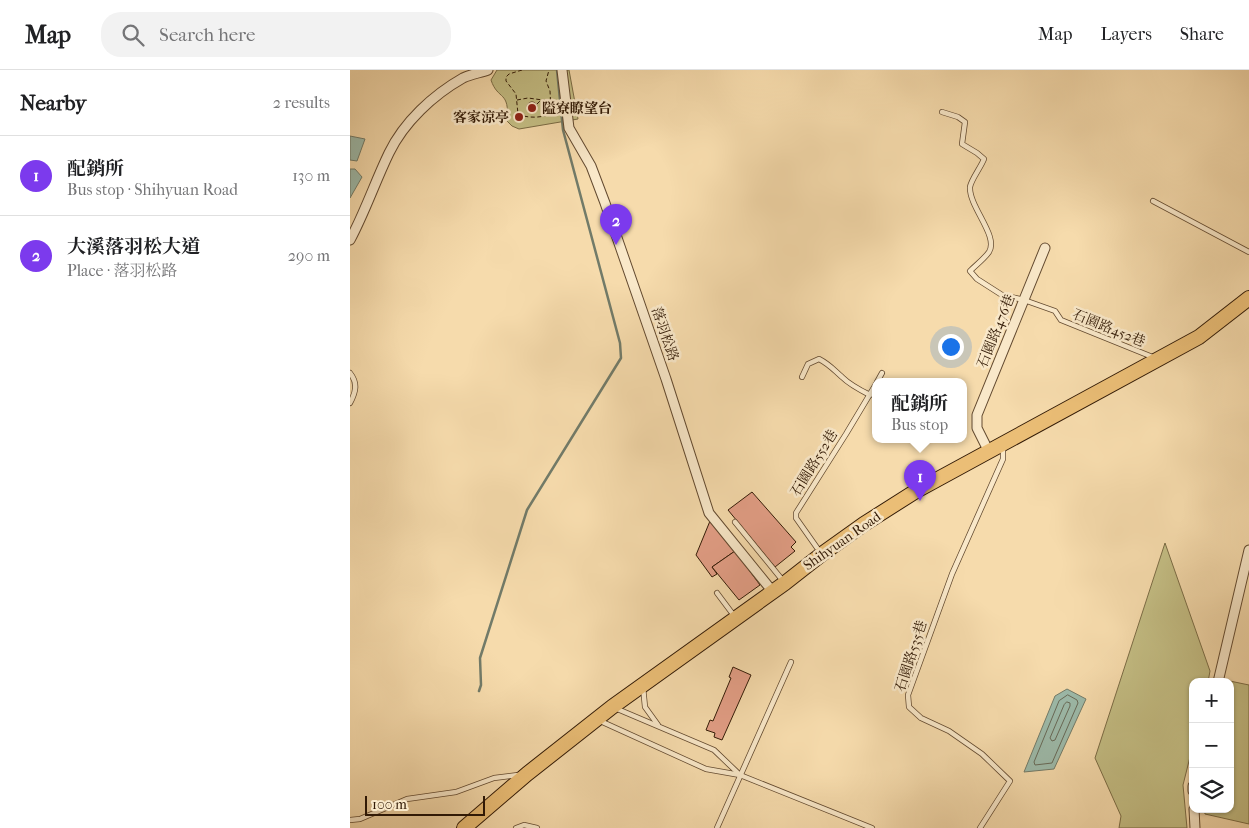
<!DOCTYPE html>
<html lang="en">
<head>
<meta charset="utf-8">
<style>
  body { margin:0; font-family:"IM FELL French Canon","Noto Serif TC",serif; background:#f2f2f2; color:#202124 }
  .controls { position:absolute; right:15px; bottom:15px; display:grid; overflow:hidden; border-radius:10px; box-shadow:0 1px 4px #0004 }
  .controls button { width:45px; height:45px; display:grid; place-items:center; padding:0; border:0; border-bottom:1px solid #e0e0e0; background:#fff; color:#202124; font:25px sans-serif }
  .scale { position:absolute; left:15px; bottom:12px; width:120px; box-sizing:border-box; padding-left:5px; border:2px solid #321a06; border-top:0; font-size:14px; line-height:18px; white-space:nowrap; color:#321a06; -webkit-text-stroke:4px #f9e8c9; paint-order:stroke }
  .you { position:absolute; left:600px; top:276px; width:18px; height:18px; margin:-12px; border:4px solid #fff; border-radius:50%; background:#1a73e8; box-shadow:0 0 0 8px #1a73e833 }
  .badge { display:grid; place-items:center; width:32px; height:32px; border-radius:50%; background:#7c3aed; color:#fff; font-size:16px; font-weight:700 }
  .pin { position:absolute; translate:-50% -41px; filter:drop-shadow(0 1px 2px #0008) }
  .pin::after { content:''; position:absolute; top:26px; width:18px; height:15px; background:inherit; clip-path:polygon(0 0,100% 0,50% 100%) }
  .popup { position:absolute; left:522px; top:308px; width:95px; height:65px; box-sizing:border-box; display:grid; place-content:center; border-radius:10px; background:#fff; filter:drop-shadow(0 1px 4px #0005); font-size:16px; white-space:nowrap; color:#757577 }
  .popup b { font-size:19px; color:#202124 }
  .popup::after { content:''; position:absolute; left:50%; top:100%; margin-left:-10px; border:10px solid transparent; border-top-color:#fff }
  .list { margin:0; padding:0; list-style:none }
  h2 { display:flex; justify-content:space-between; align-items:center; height:65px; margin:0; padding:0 20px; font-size:21px }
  h2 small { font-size:16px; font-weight:400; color:#757577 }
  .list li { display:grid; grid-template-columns:32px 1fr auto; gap:15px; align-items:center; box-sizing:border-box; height:80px; padding:0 20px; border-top:1px solid #e0e0e0 }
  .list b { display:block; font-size:19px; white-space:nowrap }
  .list p { margin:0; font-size:16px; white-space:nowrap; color:#757577 }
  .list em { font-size:16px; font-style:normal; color:#757577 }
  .icon { flex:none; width:28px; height:28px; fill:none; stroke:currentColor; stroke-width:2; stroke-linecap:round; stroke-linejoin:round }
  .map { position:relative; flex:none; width:899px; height:758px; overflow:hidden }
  header { display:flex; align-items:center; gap:30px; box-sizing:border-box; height:70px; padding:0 25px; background:#fff; border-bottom:1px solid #e0e0e0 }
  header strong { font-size:24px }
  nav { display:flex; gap:28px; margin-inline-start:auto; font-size:18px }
  .search { width:350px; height:45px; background:#f2f2f2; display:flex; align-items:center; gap:12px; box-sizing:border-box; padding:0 18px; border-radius:20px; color:#757577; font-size:19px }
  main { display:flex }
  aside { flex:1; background:#fff }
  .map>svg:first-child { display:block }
  .green { fill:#c4be84; stroke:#7b6c45 }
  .water { fill:#9dbbab; stroke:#727b69 }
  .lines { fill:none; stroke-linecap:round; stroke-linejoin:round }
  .shore { stroke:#686a58; stroke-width:1 }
  .stream { stroke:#727b69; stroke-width:2.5 }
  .building { fill:#e49f87; stroke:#321a06 }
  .lane-casing { stroke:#634a30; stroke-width:6 }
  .street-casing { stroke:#634a30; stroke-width:11 }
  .primary-casing { stroke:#321a06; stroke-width:16 }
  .path { stroke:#321a06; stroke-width:1; stroke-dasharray:4 2.5; stroke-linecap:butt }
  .lane { stroke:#f9e8c9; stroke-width:4.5 }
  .street { stroke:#f9e8c9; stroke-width:9 }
  .primary { stroke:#ebbe76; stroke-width:14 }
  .poi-dot { fill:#8f2418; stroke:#f9e8c9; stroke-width:2 }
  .labels { text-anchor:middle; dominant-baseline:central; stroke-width:5; stroke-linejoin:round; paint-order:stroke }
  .poi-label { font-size:14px; font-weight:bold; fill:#321a06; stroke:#f9e8c9; text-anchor:start }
  .street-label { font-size:14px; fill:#321a06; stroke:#f9e8c9 }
</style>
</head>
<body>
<header>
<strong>Map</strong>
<div class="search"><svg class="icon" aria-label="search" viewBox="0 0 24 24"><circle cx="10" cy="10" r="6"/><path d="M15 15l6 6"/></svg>Search here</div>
<nav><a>Map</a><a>Layers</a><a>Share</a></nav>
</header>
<main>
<aside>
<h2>Nearby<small>2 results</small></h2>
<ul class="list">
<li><span class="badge">1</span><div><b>配銷所</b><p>Bus stop · Shihyuan Road</p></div><em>130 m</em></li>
<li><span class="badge">2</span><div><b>大溪落羽松大道</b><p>Place · 落羽松路</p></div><em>290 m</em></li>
</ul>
</aside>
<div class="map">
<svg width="899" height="758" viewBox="0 0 899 758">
  <rect width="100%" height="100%" fill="#f6dbac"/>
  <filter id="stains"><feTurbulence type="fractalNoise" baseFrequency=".004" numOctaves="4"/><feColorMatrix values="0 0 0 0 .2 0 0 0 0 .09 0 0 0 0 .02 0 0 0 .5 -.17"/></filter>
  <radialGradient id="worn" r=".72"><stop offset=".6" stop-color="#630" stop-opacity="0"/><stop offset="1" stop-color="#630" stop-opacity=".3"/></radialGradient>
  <!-- green -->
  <g class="green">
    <path d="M147 0H219L228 49 169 59 162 56 157 51C160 20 148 31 141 10Z"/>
    <path d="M815 473 860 601 858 612H843V675L833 715 837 758H769L771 746 745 688Z"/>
    <path d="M875 610 899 615V754L855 744 854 739H880V612H874Z"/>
  </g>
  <!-- water -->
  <g class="water">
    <path d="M0 66 15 69 7 91 0 90Z"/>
    <path d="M0 99H5L12 107 0 128Z"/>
    <path d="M717 619 736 629 704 699 674 702 705 626Z"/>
  </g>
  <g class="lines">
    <!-- shore -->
    <g class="shore">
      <path d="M718 625 727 630 728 633 702 693 685 695 684 692 709 631Z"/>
      <path d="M717 632 720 633V636L705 670 702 671 700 668 714 635Z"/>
    </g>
    <!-- stream -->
    <path class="stream" d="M129 621 131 615 130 588 177 440 271 288 270 273 213 60 207 0"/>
  </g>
  <!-- building -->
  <g class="building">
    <circle cx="182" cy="37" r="5"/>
    <path d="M402 422 446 472 441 477 445 481 425 497 378 440Z"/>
    <path d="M360 451 385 481 362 497 367 504 362 507 346 485Z"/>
    <path d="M385 481 410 515 389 530 362 497Z"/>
    <path d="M383 597 401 605 372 670 364 667 365 663 356 660 360 650 363 651 381 608 379 607Z"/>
  </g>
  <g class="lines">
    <defs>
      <g id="lane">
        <path d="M592 42 608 47 615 52 612 74 627 83 634 89C631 97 621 110 620 117 619 137 649 166 639 182 634 189 626 195 620 201L627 209 652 225 674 230 705 241 711 250 805 288"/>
        <path d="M803 131 899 182"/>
        <path d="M0 303C8 313 6 322 0 333"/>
        <path d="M452 307 458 294 469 289C479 294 484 300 492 307 500 315 510 320 520 325"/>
        <path d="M527 312 532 303"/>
        <path d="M385 452 434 512"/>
        <path d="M470 482 446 448V443L496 364 526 314"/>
        <path d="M367 523 385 547"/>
        <path d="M293 617 295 637 308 655"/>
        <path d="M265 638 364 680 389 704"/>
        <path d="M248 650 356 699 390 705 522 758"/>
        <path d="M0 750 10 749 57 729 106 722 144 708 168 705"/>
        <path d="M166 758 174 755 187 758"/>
        <path d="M367 758 441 592"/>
        <path d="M630 758 660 711 632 684 599 661 571 648 559 637 558 625 602 504 653 389V376"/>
      </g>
      <g id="street">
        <path d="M212 0 219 58 241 96 255 133 316 309 359 443 423 522"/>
        <path d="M0 170C15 142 25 112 39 83 54 52 83 25 113 8 121 4 130 3 138 0"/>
        <path d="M639 382 627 358V345L695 178"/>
        <path d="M868 612 899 480"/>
        <path d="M843 716V721"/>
        <path d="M844 739 845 758"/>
      </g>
      <path id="primary" d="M114 758 177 704 262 637 435 513 472 484 514 454 566 421 849 267 899 228"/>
    </defs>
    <!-- lane casing -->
    <use href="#lane" class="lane-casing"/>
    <!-- street casing -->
    <use href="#street" class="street-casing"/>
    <!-- primary casing -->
    <use href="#primary" class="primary-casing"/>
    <!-- path -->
    <g class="path">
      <path d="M172 0 159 4 156 7V11L166 24 168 44C176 48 189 48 198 45L201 41 200 21 196 11 199 0"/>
      <path d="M167 30 178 28 200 31"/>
      <path d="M187 34 190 31"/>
      <path d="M201 41H209"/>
    </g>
    <!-- lane -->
    <use href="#lane" class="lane"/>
    <!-- street -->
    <use href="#street" class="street"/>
    <!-- primary -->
    <use href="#primary" class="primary"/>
  </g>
  <!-- markers -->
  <g class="poi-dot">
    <circle cx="182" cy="38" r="5"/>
    <circle cx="169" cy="47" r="5"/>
  </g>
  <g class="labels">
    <!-- poi labels -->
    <g class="poi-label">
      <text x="192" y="38">隘寮瞭望台</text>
      <text x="159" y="47" text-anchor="end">客家涼亭</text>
    </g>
    <!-- street labels -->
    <g class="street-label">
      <text transform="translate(759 258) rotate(22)">石園路452巷</text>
      <text transform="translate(646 261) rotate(-68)">石園路476巷</text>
      <text transform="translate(315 264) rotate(71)">落羽松路</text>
      <text transform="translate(464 393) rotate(-58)">石園路552巷</text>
      <text transform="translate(492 471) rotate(-35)">Shihyuan Road</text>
      <text transform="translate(561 586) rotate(-72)">石園路535巷</text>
    </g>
  </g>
  <rect width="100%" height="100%" filter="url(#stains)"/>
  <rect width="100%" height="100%" fill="url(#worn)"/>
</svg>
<div class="controls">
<button>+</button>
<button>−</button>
<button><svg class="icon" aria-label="layers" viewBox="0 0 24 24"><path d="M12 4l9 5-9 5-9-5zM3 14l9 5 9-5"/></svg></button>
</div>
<div class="scale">100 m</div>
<div class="you"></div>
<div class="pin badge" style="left:570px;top:431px">1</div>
<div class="popup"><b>配銷所</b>Bus stop</div>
<div class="pin badge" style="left:266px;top:175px">2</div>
</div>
</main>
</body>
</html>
